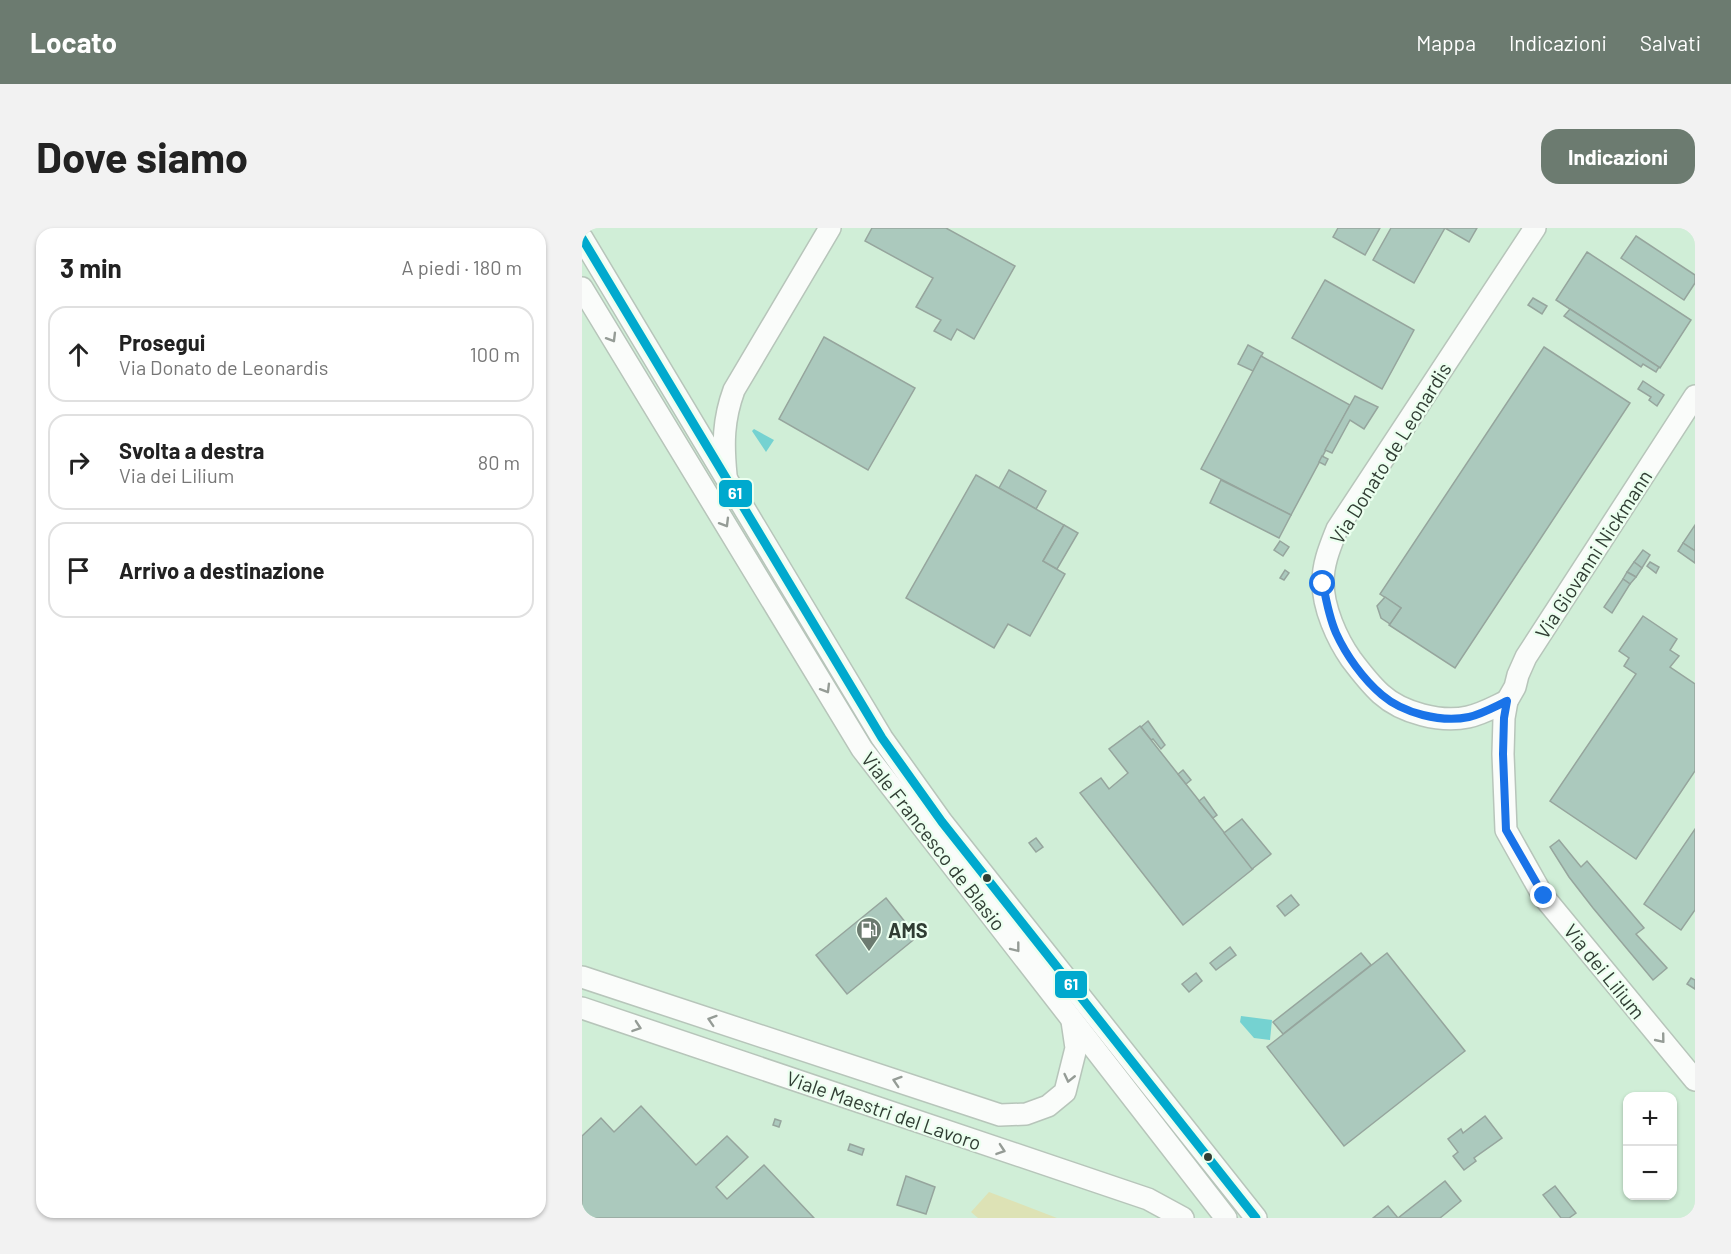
<!DOCTYPE html>
<html lang="it">
<head>
<meta charset="utf-8">
<style>
  body { margin:0; font-family:Barlow,sans-serif; background:#f2f2f2; color:#222 }
  .controls { position:absolute; right:18px; bottom:18px; display:grid; overflow:hidden; border-radius:12px; box-shadow:0 2px 4px #0004 }
  .controls button { width:54px; height:54px; display:grid; place-items:center; padding:0; border:0; border-bottom:2px solid #e0e0e0; background:#fff; color:#222; font:30px sans-serif }
  .stop { position:absolute; width:18px; height:18px; margin:-14px; border:4px solid #1a73e8; border-radius:50%; background:#fff }
  .stop.end { background:#1a73e8; border-color:#fff; box-shadow:0 2px 6px #0008 }
  .list { margin:0; padding:0; list-style:none }
  h2 { display:flex; justify-content:space-between; align-items:center; height:78px; margin:0; padding:0 24px; font-size:26px }
  h2 small { font-size:20px; font-weight:400; color:#767676 }
  .list li { display:grid; grid-template-columns:39px 1fr auto; gap:18px; align-items:center; box-sizing:border-box; height:96px; margin:0 12px 12px; padding:0 12px; border:2px solid #e0e0e0; border-radius:18px }
  .list b { display:block; font-size:22px; white-space:nowrap }
  .list p { margin:0; font-size:20px; white-space:nowrap; color:#767676 }
  .list em { font-size:20px; font-style:normal; color:#767676 }
  .icon { flex:none; width:33px; height:33px; fill:none; stroke:currentColor; stroke-width:2; stroke-linecap:round; stroke-linejoin:round }
  .map { position:relative; flex:none; width:1113px; height:990px; overflow:hidden; border-radius:18px }
  header { display:flex; align-items:center; gap:36px; box-sizing:border-box; height:84px; padding:0 30px; background:#6c7b70; color:#fff }
  header strong { font-size:28px }
  nav { display:flex; gap:33px; margin-inline-start:auto; font-size:21px }
  .intro { display:flex; align-items:center; justify-content:space-between; box-sizing:border-box; height:144px; padding:0 36px }
  h1 { margin:0; font-size:42px }
  .button { padding:15px 27px; border-radius:18px; background:#6c7b70; color:#fff; font-size:21px; font-weight:700 }
  main { display:flex; gap:36px; padding:0 36px }
  aside { flex:1; background:#fff; border-radius:18px; box-shadow:0 2px 4px #0004 }
  .map>svg:first-child { display:block }
  .built { fill:#d0eed7; fill-rule:evenodd }
  .green { fill:#dde2b5 }
  .water { fill:#75d2d1 }
  .building { fill:#abc9bd; stroke:#96a59d; stroke-width:1.5 }
  .lines { fill:none; stroke-linecap:round; stroke-linejoin:round }
  .minor-casing { stroke:#b7c5ba; stroke-width:24 }
  .minor { stroke:#fafcfa; stroke-width:21 }
  .bus-1-casing { stroke:#ebffef; stroke-width:14 }
  .bus-1 { stroke:#00a9ce; stroke-width:9 }
  .oneway { stroke:#959c96 }
  .route { stroke:#1a73e8; stroke-width:8 }
  .bus-dot { fill:#303d33; stroke:#ebffef; stroke-width:2 }
  .labels { text-anchor:middle; dominant-baseline:central; stroke-width:4.5; stroke-linejoin:round; paint-order:stroke }
  .street-label { font-size:20px; fill:#303d33; stroke:#ebffef }
  .poi-label { font-size:20px; font-weight:bold; fill:#303d33; stroke:#ebffef; text-anchor:start }
  .line-badge { stroke:#ebffef; stroke-width:2 }
  .badge-label { font-size:16px; text-anchor:middle; font-weight:bold; fill:#fff }
</style>
</head>
<body>
<header>
<strong>Locato</strong>
<nav><a>Mappa</a><a>Indicazioni</a><a>Salvati</a></nav>
</header>
<div class="intro"><h1>Dove siamo</h1><a class="button">Indicazioni</a></div>
<main>
<aside>
<h2>3 min<small>A piedi · 180 m</small></h2>
<ul class="list">
<li><svg class="icon" aria-label="ahead" viewBox="0 0 24 24"><path d="M12 20V5M6 11l6-6 6 6"/></svg><div><b>Prosegui</b><p>Via Donato de Leonardis</p></div><em>100 m</em></li>
<li><svg class="icon" aria-label="right" viewBox="0 0 24 24"><path d="M7 20v-9h11M14 6l5 5-5 5"/></svg><div><b>Svolta a destra</b><p>Via dei Lilium</p></div><em>80 m</em></li>
<li><svg class="icon" aria-label="arrive" viewBox="0 0 24 24"><path d="M6 21V4h12l-3 4 3 4H6"/></svg><div><b>Arrivo a destinazione</b></div></li>
</ul>
</aside>
<div class="map">
<svg width="1113" height="990" viewBox="0 0 1113 990">
  <rect width="100%" height="100%" fill="#dceee0"/>
  <!-- built -->
  <path class="built" d="M0 0H1113V990H0ZM1046 868H1090V968H1046Z"/>
  <!-- green -->
  <path class="green" d="M407 964 475 990H396L389 984Z"/>
  <!-- water -->
  <g class="water">
    <path d="M172 201 192 212 184 224 170 203Z"/>
    <path d="M659 788 690 792 688 812 672 810 658 794Z"/>
  </g>
  <!-- building -->
  <g class="building">
    <path d="M290 0H364L433 38 392 111 375 101 369 112 352 103 359 92 334 79 351 50 283 13Z"/>
    <path d="M756 0H798L783 27 751 9Z"/>
    <path d="M809 0H895L887 14 863 0 832 55 791 32Z"/>
    <path d="M1054 8 1113 47V55L1102 72 1039 30Z"/>
    <path d="M1005 24 1109 92 1078 140 974 72Z"/>
    <path d="M743 52 832 102 800 161 710 110Z"/>
    <path d="M951 70 965 78 960 86 946 77Z"/>
    <path d="M988 81 1077 139 1074 144 1061 136 1059 139 982 88Z"/>
    <path d="M242 109 333 160 286 242 197 191Z"/>
    <path d="M666 117 681 125 671 143 656 136Z"/>
    <path d="M962 119 1048 175 873 440 807 397 819 380 798 366Z"/>
    <path d="M679 128 768 177 709 287 619 241Z"/>
    <path d="M1061 153 1082 167 1075 178 1067 172 1069 169 1056 161Z"/>
    <path d="M773 168 796 179 782 201 768 192 750 225 743 222Z"/>
    <path d="M740 228 746 231 743 237 737 234Z"/>
    <path d="M427 242 464 263 454 281 417 260Z"/>
    <path d="M394 247 482 297 461 333 483 346 448 408 426 396 412 420 324 370Z"/>
    <path d="M639 252 709 287 697 310 628 275Z"/>
    <path d="M482 297 496 305 475 341 461 333Z"/>
    <path d="M1113 297V323L1101 315Z"/>
    <path d="M698 313 707 319 701 328 692 322Z"/>
    <path d="M1101 315 1113 323V335L1096 323Z"/>
    <path d="M1061 322 1068 327 1060 340 1052 334Z"/>
    <path d="M1052 334 1060 340 1054 349 1045 344Z"/>
    <path d="M1068 334 1077 339 1074 345 1065 338Z"/>
    <path d="M703 342 707 345 702 352 698 350Z"/>
    <path d="M1045 344 1054 349 1048 356 1041 351Z"/>
    <path d="M1041 351 1048 356 1030 385 1022 379Z"/>
    <path d="M803 369 819 380 808 396 799 390 795 378Z"/>
    <path d="M1061 388 1095 411 1088 422 1097 428 1088 439 1113 456V543L1054 631 968 573 1054 446 1042 438 1047 430 1037 423Z"/>
    <path d="M566 493 583 517 579 521 571 511 569 512 559 499Z"/>
    <path d="M558 498 671 641 601 697 498 565 519 550 527 561 546 545 527 521Z"/>
    <path d="M601 542 609 552 604 556 596 546Z"/>
    <path d="M622 569 635 587 631 590 617 573Z"/>
    <path d="M660 591 689 626 670 641 642 605Z"/>
    <path d="M1113 601V682L1099 702 1062 676Z"/>
    <path d="M454 610 461 619 454 624 447 615Z"/>
    <path d="M977 612 999 639 1005 633 1062 700 1054 706 1085 740 1071 752 1011 680 987 649 968 619Z"/>
    <path d="M709 667 717 677 703 688 695 678Z"/>
    <path d="M304 670 335 709 265 766 234 727Z"/>
    <path d="M648 719 654 727 634 742 628 735Z"/>
    <path d="M779 725 789 737 701 806 691 794Z"/>
    <path d="M805 725 883 823 762 918 685 819Z"/>
    <path d="M614 745 620 753 607 764 600 756Z"/>
    <path d="M1109 750 1113 752V761L1105 756Z"/>
    <path d="M59 878 114 937 145 908 166 929 134 959 145 971 182 937 232 990H0V908L19 890 32 904Z"/>
    <path d="M903 888 920 910 892 930 894 933 882 942 871 928 876 924 866 911 879 901 881 905Z"/>
    <path d="M193 891 199 893 197 899 191 897Z"/>
    <path d="M268 916 282 921 280 927 266 922Z"/>
    <path d="M324 948 353 959 344 986 315 977Z"/>
    <path d="M863 953 879 973 858 990H816Z"/>
    <path d="M973 958 994 985 987 990H979L961 967Z"/>
    <path d="M806 978 816 990H791Z"/>
  </g>
  <g class="lines">
    <defs>
      <g id="minor">
        <path d="M0 10 300 510 360 594 674 990"/>
        <path d="M0 60 280 521 644 990"/>
        <path d="M1113 168 944 429 936 447 933 459 925 473 922 490 921 526 924 602 961 668 1113 852"/>
        <path d="M144 247C141 216 141 192 152 162L248 0"/>
        <path d="M925 473C912 479 900 486 886 489 859 495 820 485 799 466 788 456 778 443 769 431 755 411 741 380 741 354 741 335 748 319 755 301L953 0"/>
        <path d="M0 749 418 887 444 886 466 878 483 864 494 820 490 793"/>
        <path d="M0 780 566 971 601 990"/>
      </g>
    </defs>
    <!-- minor casing -->
    <use href="#minor" class="minor-casing"/>
    <!-- minor -->
    <use href="#minor" class="minor"/>
    <defs>
      <path id="bus-1" d="M0 10 300 510 360 594 674 990"/>
    </defs>
    <!-- bus-1 casing -->
    <use href="#bus-1" class="bus-1-casing"/>
    <!-- bus-1 -->
    <use href="#bus-1" class="bus-1"/>
  </g>
  <!-- one-way arrows -->
  <defs><path id="oneway-chevron" d="M-2-3.5L2.5 0L-2 3.5" fill="none" stroke-width="1.6" stroke-linecap="round" stroke-linejoin="round" transform="scale(1.5)"/></defs>
  <g class="oneway">
    <use href="#oneway-chevron" transform="translate(30 110) rotate(59)"/>
    <use href="#oneway-chevron" transform="translate(143 295) rotate(59)"/>
    <use href="#oneway-chevron" transform="translate(244 461) rotate(59)"/>
    <use href="#oneway-chevron" transform="translate(434 720) rotate(52)"/>
    <use href="#oneway-chevron" transform="translate(130 792) rotate(-162)"/>
    <use href="#oneway-chevron" transform="translate(55 799) rotate(19)"/>
    <use href="#oneway-chevron" transform="translate(1079 811) rotate(51)"/>
    <use href="#oneway-chevron" transform="translate(487 850) rotate(103)"/>
    <use href="#oneway-chevron" transform="translate(315 853) rotate(-162)"/>
    <use href="#oneway-chevron" transform="translate(419 922) rotate(19)"/>
  </g>
  <g class="lines">
    <!-- route -->
    <path class="route" d="M741 356C744 372 747 389 754 405 764 427 781 451 800 467 821 485 859 495 887 489 900 486 912 479 925 473L922 490 921 526 924 602 962 668"/>
  </g>
  <!-- icons -->
  <defs>
    <symbol id="fuel-pin" viewBox="-11 -11 22 30"><path d="M0 17L-7.5 6A9.5 9.5 0 1 1 7.5 6Z" fill="#6c7b70" stroke="#ebffef"/><path d="M-5.5-6h7V0h2V4h1.3V-2.5L3-4.5l.8-.8L6-3V5H2.5V1h-1V6h-7ZM-4.2-4.7v3.2H.2V-4.7Z" fill="#fff"/></symbol>
  </defs>
  <g fill-rule="evenodd">
    <use href="#fuel-pin" x="272" y="687" width="30" height="40"/>
  </g>
  <!-- markers -->
  <g class="bus-dot">
    <circle cx="405" cy="650" r="5"/>
    <circle cx="626" cy="929" r="5"/>
  </g>
  <g class="labels">
    <!-- street labels -->
    <g class="street-label">
      <text transform="translate(808 225) rotate(-58)">Via Donato de Leonardis</text>
      <text transform="translate(1011 326) rotate(-57)">Via Giovanni Nickmann</text>
      <text transform="translate(352 613) rotate(52)">Viale Francesco de Blasio</text>
      <text transform="translate(1023 743) rotate(51)">Via dei Lilium</text>
      <text transform="translate(302 882) rotate(19)">Viale Maestri del Lavoro</text>
    </g>
    <!-- poi labels -->
    <g class="poi-label">
      <text x="306" y="702">AMS</text>
    </g>
  </g>
  <g class="line-badge">
    <rect x="136" y="251" width="35" height="29" rx="6" fill="#00a9ce"/>
    <rect x="472" y="742" width="34" height="29" rx="6" fill="#00a9ce"/>
  </g>
  <g class="badge-label">
    <text x="153" y="271">61</text>
    <text x="489" y="762">61</text>
  </g>
</svg>
<div class="controls">
<button>+</button>
<button>−</button>
</div>
<div class="stop" style="left:741px;top:356px"></div>
<div class="stop end" style="left:962px;top:668px"></div>
</div>
</main>
</body>
</html>
